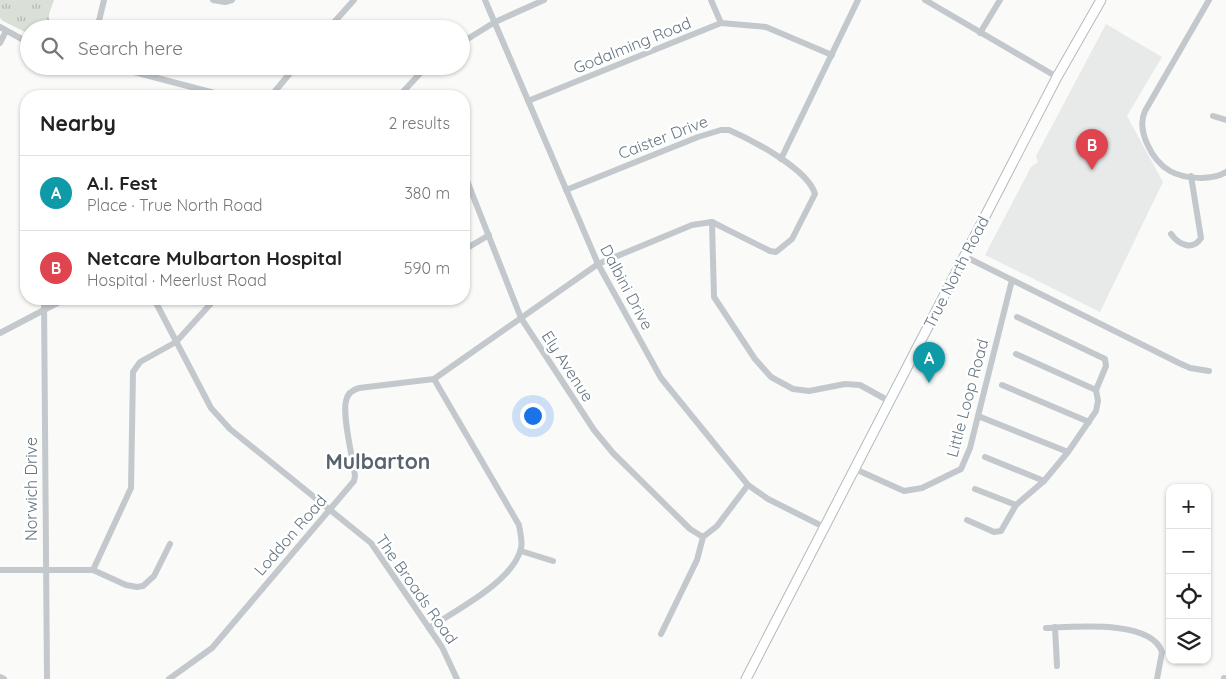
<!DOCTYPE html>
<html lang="en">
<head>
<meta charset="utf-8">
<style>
  body { margin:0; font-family:Quicksand,sans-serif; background:#f2f2f2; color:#222 }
  .controls { position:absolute; right:15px; bottom:15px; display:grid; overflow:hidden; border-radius:10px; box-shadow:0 1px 4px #0004 }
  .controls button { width:45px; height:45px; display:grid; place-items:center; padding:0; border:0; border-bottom:1px solid #e0e0e0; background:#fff; color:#222; font:25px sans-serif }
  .you { position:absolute; left:532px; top:415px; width:18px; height:18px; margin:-12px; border:4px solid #fff; border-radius:50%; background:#1a73e8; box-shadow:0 0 0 8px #1a73e833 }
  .badge { display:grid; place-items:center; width:32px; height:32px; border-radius:50%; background:#db2777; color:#fff; font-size:16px; font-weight:700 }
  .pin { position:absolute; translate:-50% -41px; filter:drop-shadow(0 1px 2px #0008) }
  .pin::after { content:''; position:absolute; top:26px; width:18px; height:15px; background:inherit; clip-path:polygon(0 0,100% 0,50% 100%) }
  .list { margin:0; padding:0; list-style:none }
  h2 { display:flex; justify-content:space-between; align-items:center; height:65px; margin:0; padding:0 20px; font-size:21px }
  h2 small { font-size:16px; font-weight:400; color:#767676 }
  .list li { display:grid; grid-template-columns:32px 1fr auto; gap:15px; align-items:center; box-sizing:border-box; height:75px; padding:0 20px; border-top:1px solid #e0e0e0 }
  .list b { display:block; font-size:19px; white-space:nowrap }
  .list p { margin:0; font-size:16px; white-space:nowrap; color:#767676 }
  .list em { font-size:16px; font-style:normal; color:#767676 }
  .icon { flex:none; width:28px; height:28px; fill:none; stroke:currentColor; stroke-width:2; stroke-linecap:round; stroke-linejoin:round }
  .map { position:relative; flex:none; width:1226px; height:679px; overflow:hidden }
  .search { position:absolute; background:#fff; box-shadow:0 1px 4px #0004; left:20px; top:20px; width:450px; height:55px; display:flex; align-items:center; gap:12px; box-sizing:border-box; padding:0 18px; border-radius:28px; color:#767676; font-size:19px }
  .panel { position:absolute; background:#fff; box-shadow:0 1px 4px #0004; left:20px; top:90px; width:450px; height:215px; border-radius:20px }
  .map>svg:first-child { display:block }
  .built { fill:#e8e9e9 }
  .park { fill:url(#park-tufts) }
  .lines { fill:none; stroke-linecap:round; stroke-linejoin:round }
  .secondary-casing { stroke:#b3babf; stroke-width:11 }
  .minor { stroke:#c3c8cc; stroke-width:6 }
  .secondary { stroke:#fff; stroke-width:9 }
  .labels { text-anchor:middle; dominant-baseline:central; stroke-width:5; stroke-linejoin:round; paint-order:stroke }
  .street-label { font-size:16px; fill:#657683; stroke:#fff }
  .district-label { font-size:21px; font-weight:bold; fill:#57646e; stroke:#fff }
</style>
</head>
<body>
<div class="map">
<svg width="1226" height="679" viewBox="0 0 1226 679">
  <defs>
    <pattern id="park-tufts" width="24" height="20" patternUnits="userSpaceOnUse" patternTransform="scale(1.25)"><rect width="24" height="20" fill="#dadfd7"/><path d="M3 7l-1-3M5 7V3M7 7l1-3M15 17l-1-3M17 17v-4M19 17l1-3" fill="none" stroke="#b4b9b4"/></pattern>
  </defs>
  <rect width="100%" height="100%" fill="#fafaf8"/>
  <!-- built -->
  <path class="built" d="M1106 24 1162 57 1127 116 1163 182 1100 312 985 255 1031 167 1038 162 1036 156Z"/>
  <!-- park -->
  <path class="park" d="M0 0H54L49 14V29H29V34L3 21 0 18Z"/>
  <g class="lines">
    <defs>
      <path id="secondary" d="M746 679 1057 77 1101 0"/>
    </defs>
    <!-- secondary casing -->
    <use href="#secondary" class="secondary-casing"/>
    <!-- minor -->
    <g class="minor">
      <path d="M213 0 225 2 232 0"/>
      <path d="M485 0 598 264 661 378 748 485 768 499 824 527"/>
      <path d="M711 0 721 23"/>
      <path d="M925 0 1057 77"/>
      <path d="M1209 0 1145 111C1136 130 1152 161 1170 171 1184 179 1212 181 1226 172"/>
      <path d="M0 27 29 43"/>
      <path d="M97 29 104 0"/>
      <path d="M328 29 354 0"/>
      <path d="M980 33 1000 0"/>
      <path d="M0 43 6 31"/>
      <path d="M461 43 495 22 544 0"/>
      <path d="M111 66 226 96"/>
      <path d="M271 96 296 66"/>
      <path d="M399 96 427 66"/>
      <path d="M528 101 721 23 766 27 832 55"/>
      <path d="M1213 116 1226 120"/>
      <path d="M781 159 858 0"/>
      <path d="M464 173 521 318 594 430 613 453 690 529 703 537"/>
      <path d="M712 222 714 297 755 359 771 377 793 389 809 391 845 384 860 385 889 401"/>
      <path d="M1171 234C1179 245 1193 251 1201 238L1191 176"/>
      <path d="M464 250 489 235"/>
      <path d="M964 256 1179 363 1190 368 1209 371"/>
      <path d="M44 299 47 679"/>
      <path d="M154 299 211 408 230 429 371 543 442 647 457 679"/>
      <path d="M0 333 65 299"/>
      <path d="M1016 354 1096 390"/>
      <path d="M1002 385 1089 422"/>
      <path d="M978 416 1068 452"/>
      <path d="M985 457 1044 481"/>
      <path d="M855 469 904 491 922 488 961 469 970 448 1012 280"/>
      <path d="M975 489 1016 505"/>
      <path d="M967 520 994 532 1001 531 1016 505 1044 481 1068 452 1096 411 1098 401 1096 390 1106 366 1105 359 1017 317"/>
      <path d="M521 551 553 561"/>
      <path d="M0 570H93L126 585 137 587 143 586 154 576 170 544"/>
      <path d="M93 570 131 488 133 372 140 362 176 342 215 299"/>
      <path d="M1055 627 1057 666"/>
      <path d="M429 628C456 610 514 581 521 548 523 541 520 533 519 525L434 379"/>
      <path d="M1046 628C1073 627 1151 619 1162 652L1157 679"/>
      <path d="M661 634 697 560 703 537 717 526 748 485"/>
      <path d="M0 677 4 679"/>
      <path d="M169 679 212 648 354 481 355 476C353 459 342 416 346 401 347 394 352 390 359 388L434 379 598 264 692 225 712 222 770 251 776 252 792 239 815 194C808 169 752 140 729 130H721L698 137 566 190"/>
      <path d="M1224 679V678"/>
    </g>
    <!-- secondary -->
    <use href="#secondary" class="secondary"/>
  </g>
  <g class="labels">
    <!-- street labels -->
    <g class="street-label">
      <text transform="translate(632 45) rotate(-22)">Godalming Road</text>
      <text transform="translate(663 137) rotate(-21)">Caister Drive</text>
      <text transform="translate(956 272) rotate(-63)">True North Road</text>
      <text transform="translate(627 287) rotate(62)">Dalbini Drive</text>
      <text transform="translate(568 366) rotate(57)">Ely Avenue</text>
      <text transform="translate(967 398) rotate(-75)">Little Loop Road</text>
      <text transform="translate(31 489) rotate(-90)">Norwich Drive</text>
      <text transform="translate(290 535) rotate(-49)">Loddon Road</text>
      <text transform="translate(417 589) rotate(55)">The Broads Road</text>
    </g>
    <!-- district labels -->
    <g class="district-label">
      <text x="378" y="461">Mulbarton</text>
    </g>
  </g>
</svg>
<div class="controls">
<button>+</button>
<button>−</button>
<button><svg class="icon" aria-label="locate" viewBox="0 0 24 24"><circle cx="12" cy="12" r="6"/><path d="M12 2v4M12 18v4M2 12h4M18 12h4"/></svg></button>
<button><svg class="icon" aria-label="layers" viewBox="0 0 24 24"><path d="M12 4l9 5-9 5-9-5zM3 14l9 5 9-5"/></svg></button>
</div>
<div class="you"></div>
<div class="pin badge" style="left:929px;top:383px;background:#0f9aa8">A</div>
<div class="pin badge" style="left:1092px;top:170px;background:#e0444e">B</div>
<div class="search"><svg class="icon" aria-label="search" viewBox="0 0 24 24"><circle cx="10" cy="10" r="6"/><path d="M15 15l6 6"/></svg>Search here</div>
<section class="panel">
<h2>Nearby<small>2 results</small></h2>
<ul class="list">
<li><span class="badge" style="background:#0f9aa8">A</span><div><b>A.I. Fest</b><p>Place · True North Road</p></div><em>380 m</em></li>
<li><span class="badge" style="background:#e0444e">B</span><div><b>Netcare Mulbarton Hospital</b><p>Hospital · Meerlust Road</p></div><em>590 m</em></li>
</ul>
</section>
</div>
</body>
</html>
